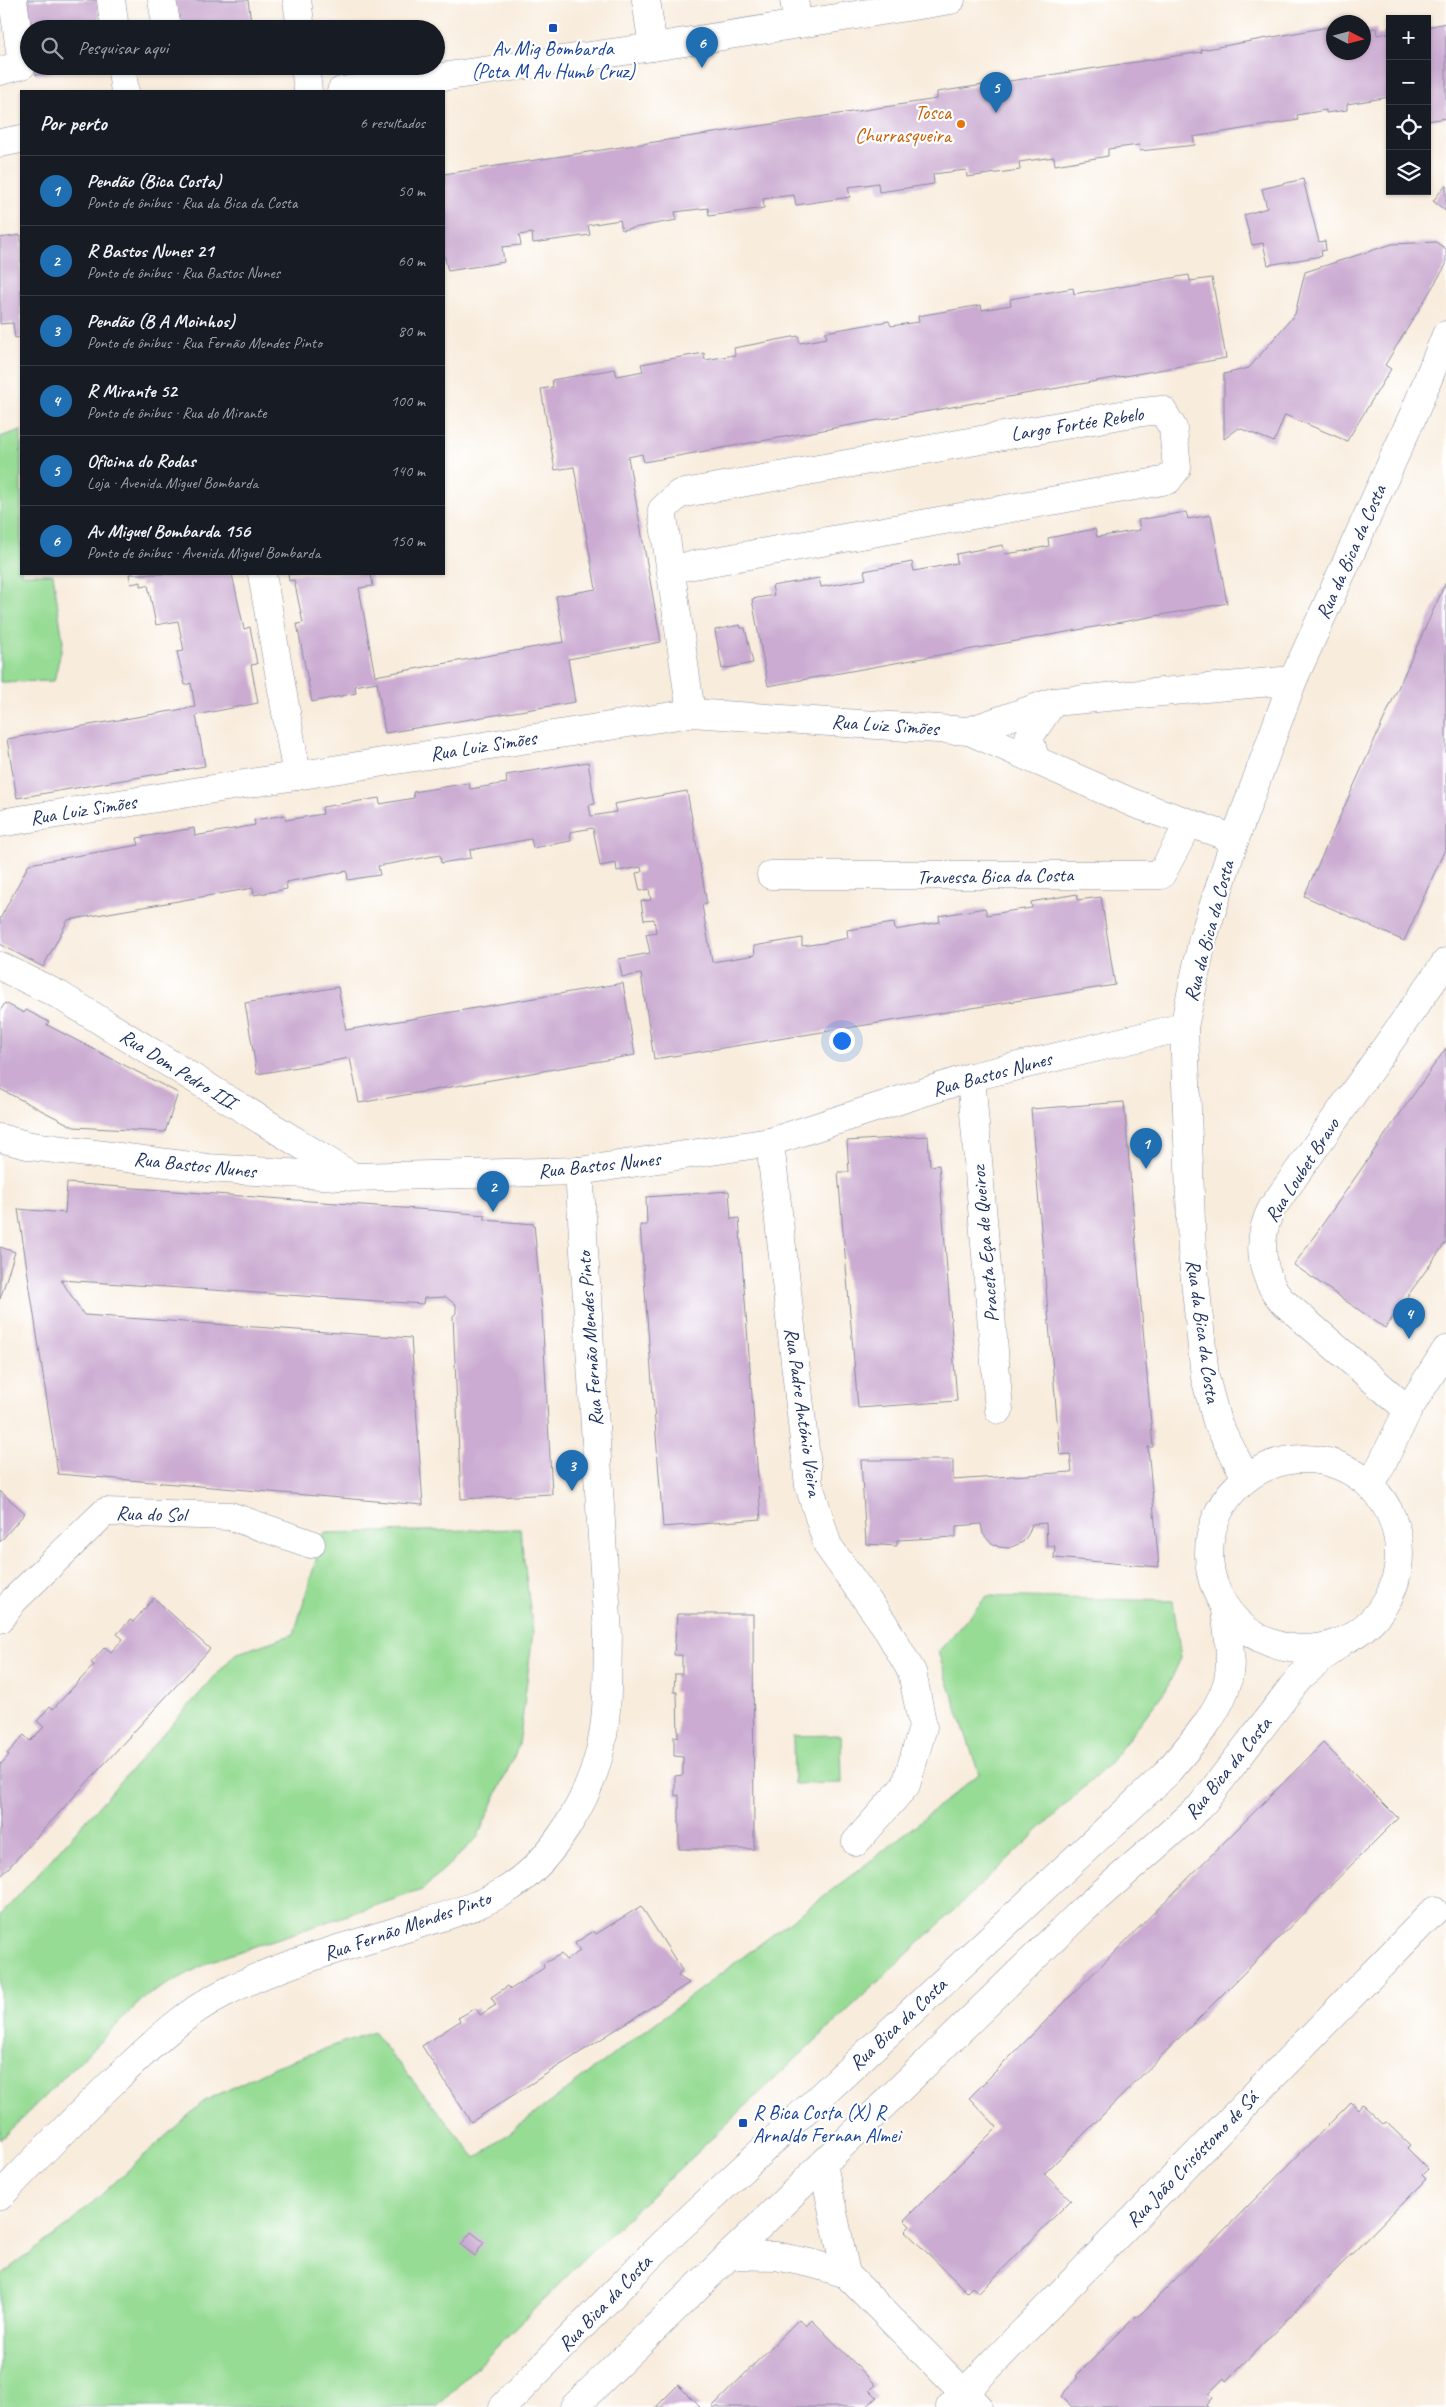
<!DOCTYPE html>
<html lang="pt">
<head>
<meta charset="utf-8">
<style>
  body { margin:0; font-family:Caveat,sans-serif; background:#20242c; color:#f1f3f6 }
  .controls { position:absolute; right:15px; top:15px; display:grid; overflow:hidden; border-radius:0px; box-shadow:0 1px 4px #0004 }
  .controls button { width:45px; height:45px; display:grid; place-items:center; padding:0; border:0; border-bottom:1px solid #363941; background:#171b24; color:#f1f3f6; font:25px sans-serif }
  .compass { position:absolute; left:1326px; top:15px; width:45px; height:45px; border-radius:50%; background:#171b24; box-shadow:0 1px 4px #0004; rotate:96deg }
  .you { position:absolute; left:841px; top:1040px; width:18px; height:18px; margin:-12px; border:4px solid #fff; border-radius:50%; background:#1a73e8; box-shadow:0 0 0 8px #1a73e833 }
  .badge { display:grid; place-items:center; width:32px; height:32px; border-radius:50%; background:#1f6fb2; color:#fff; font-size:16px; font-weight:700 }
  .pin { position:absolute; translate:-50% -41px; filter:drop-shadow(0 1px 2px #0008) }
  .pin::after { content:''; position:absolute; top:26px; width:18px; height:15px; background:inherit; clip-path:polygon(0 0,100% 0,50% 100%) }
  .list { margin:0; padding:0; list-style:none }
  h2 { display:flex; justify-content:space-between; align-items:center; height:65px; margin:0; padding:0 20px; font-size:21px }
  h2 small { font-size:16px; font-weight:400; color:#9ea1a6 }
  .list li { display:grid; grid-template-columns:32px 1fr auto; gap:15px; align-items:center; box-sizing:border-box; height:70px; padding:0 20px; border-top:1px solid #363941 }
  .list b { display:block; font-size:19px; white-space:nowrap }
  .list p { margin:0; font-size:16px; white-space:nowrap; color:#9ea1a6 }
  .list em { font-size:16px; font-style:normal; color:#9ea1a6 }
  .icon { flex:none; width:28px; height:28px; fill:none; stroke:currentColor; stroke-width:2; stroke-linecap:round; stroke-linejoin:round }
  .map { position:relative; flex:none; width:1446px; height:2407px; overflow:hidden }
  .search { position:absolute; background:#171b24; box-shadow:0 1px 4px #0004; left:20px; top:20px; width:425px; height:55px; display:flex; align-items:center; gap:12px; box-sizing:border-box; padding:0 18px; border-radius:28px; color:#9ea1a6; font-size:19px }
  .panel { position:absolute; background:#171b24; box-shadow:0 1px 4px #0004; left:20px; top:90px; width:425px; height:485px; border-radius:0px }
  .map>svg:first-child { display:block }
  .green { fill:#97dc95; stroke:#59867a }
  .building { fill:#cbabd1 }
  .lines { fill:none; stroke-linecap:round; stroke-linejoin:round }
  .pedestrian-casing { stroke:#8a8e9d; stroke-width:29 }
  .minor-casing { stroke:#8a8e9d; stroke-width:29 }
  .tertiary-casing { stroke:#8a8e9d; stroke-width:29 }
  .primary-casing { stroke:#8a8e9d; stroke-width:29 }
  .pedestrian { stroke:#fff; stroke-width:28 }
  .minor { stroke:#fff; stroke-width:28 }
  .tertiary { stroke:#fff; stroke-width:28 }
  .primary { stroke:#fff; stroke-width:28 }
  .transit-dot { fill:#1a4fb4; stroke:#fff; stroke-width:2 }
  .food-dot { fill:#e8710a; stroke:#fff; stroke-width:2 }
  .labels { text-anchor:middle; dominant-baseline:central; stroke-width:4.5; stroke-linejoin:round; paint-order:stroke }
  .transit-label { font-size:20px; fill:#164399; stroke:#fff }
  .food-label { font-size:20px; fill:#c56008; stroke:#fff; text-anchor:end }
  .street-label { font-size:20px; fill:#1b2f5e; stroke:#fff }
</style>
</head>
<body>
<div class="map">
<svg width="1446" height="2407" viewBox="0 0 1446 2407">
  <rect width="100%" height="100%" fill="#fff"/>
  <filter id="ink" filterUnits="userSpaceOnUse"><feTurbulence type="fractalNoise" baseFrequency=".02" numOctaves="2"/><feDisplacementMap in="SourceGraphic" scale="10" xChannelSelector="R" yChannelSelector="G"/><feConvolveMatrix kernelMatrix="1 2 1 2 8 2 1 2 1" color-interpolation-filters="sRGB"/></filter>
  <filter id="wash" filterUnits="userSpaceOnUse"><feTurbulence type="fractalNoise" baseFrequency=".0096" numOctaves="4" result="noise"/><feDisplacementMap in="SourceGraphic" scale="20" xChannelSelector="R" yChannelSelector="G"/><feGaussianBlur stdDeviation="1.12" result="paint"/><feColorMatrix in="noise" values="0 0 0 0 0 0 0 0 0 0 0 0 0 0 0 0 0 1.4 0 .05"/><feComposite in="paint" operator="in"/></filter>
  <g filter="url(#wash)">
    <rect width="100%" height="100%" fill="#f8ecdc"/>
    <!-- green -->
    <g class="green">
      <path d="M21 430V574H53L63 642 54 681 0 682V437Z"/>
      <path d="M520 1529 533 1632 519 1745 477 1838 422 1890 211 1961 146 1996 0 2140V1916L235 1654 294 1634 324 1533Z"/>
      <path d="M987 1596 1173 1601 1181 1658 1167 1688 1109 1764 591 2252 437 2407H0V2275L68 2225 203 2102 276 2066 373 2032 476 2158 873 1859 979 1774 938 1652Z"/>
      <path d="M841 1735 842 1783 794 1784 793 1736Z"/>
    </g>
    <g id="blocks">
      <!-- building -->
      <g class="building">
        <path d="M18 0H97L101 29H29Z"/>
        <path d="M169 0H248L252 29H174Z"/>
        <path d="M1446 23V118L1427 121V27Z"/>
        <path d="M1334 26V52H1364V30L1376 28 1377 35 1389 33 1388 27H1390V97L1347 104V110L1326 113V110L1297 115 1298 120 1193 137 1195 145 1140 151 1139 145 1108 149V156L1055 165 1054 157 1019 162 1020 170 967 177 966 170 933 174 934 184 879 192 878 183 865 185 848 187 850 197 796 205 794 195 776 197 763 199 764 208 709 216 708 208 675 212 677 220 622 230 620 220 588 225 590 235 533 243 532 233 519 235 521 245 502 247 504 262 448 271 444 255V174L937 99V92L1202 52 1201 50Z"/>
        <path d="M29 66H87V67L36 75 35 69 29 70Z"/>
        <path d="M1303 179 1319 242 1325 241 1326 250 1321 251 1322 256 1268 265 1263 243 1252 245 1244 215 1267 208 1262 189Z"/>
        <path d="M1446 184V211L1433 201Z"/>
        <path d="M21 235V337L15 338 13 323 0 324V238Z"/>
        <path d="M1436 242 1446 249V265L1385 365 1391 369 1347 441 1285 415 1274 442 1239 428 1224 439V374L1249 368 1295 314 1305 272 1392 244Z"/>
        <path d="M1189 275 1190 281 1212 278 1226 358 644 462 642 454 628 457 661 642 568 659 575 702 385 733 377 682 355 686 356 693 312 702 297 624 303 623 298 599 294 580 289 581 288 574H371L373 586 359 588 375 676 564 642 556 596 596 589 574 467 555 470 541 389 553 387 552 380 615 369 617 376 628 374 643 371 641 364 704 353 705 360 735 355 734 348 798 336 800 343 827 338 825 332 889 321 891 326 904 324 919 322 918 316 981 305 982 310 1011 305 1010 299 1073 288 1074 294 1090 291 1091 292Z"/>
        <path d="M1186 512 1188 519 1211 515 1227 603 768 686 752 599 774 595 772 586 819 578 821 587 866 579 864 571 912 562 914 571 936 567 957 563 956 554 1003 545 1005 554 1025 551 1049 546 1048 538 1095 529 1097 537 1140 530 1138 520Z"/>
        <path d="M129 574H232L244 629 250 627 257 664 251 665 258 703 196 715 205 766 17 798 7 739 195 707 191 683 185 685 177 652 184 651 178 621 156 625 148 585 141 586V582L131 584Z"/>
        <path d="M1446 582V847L1404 941 1304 896Z"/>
        <path d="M740 625 741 628H745L753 663 722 669 715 630Z"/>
        <path d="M588 762 595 804 589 805 591 816 616 812 614 804 687 791 707 904 702 905 712 962 755 955 754 946 802 938V946L823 943 848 938 847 930 894 923 895 930 918 926 940 922 939 916 985 908 987 915 1010 911 1032 908 1031 902 1077 894 1078 900 1101 897 1115 985 654 1059 641 974 622 977 619 959 650 953 646 934 656 932 654 919 644 920 641 901 651 900 649 889 640 891 636 873 642 872 641 867 617 871 616 863 600 866 593 828 570 832 571 841 533 848 531 839 470 850 471 858 441 863 440 855 378 866 380 875 366 877 348 880 347 871 286 882 287 889 254 895 253 888 68 920 43 967 0 944V919L29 864 139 845 137 838 194 828 195 836 255 825 254 820 285 815 286 820 323 814 322 807 379 798 380 804 414 798 413 792 469 783 470 789 507 783 506 775Z"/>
        <path d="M623 983 635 1055 359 1103 350 1058 257 1074 245 1003 338 987 346 1030Z"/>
        <path d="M5 1003 24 1013 26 1010 49 1022 47 1025 178 1093 165 1132 74 1127 0 1089V1011Z"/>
        <path d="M1446 1048V1242L1385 1328 1294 1265Z"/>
        <path d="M1124 1102 1153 1447H1148L1159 1567 1054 1558 1055 1546H1047L1046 1523 1032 1524 1029 1533 1023 1542 1009 1548 999 1547 990 1542 983 1534 981 1524 956 1526V1537L897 1540V1546L866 1544 861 1460H953V1480L1072 1472 1070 1454 1060 1455 1031 1109Z"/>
        <path d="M928 1136 930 1166 939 1165 957 1401 858 1408 838 1172H849L847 1141Z"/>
        <path d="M67 1183 430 1210 485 1215V1220L534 1224 542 1312 552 1494 461 1499 453 1316 456 1313V1305L446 1297 424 1298 423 1304 61 1280 84 1315 411 1338 423 1505 58 1474 18 1209 65 1213Z"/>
        <path d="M729 1191 731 1219 739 1218 761 1519 663 1527 640 1225H647L646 1197Z"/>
        <path d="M0 1247 15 1252 0 1299Z"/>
        <path d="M0 1491 25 1513 0 1542Z"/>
        <path d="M154 1598 210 1649 0 1877V1765L9 1755 7 1754 24 1735 30 1741 44 1727 37 1721 50 1706 53 1709 94 1665 91 1663 105 1647 111 1652 123 1639 117 1634 130 1620 133 1622Z"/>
        <path d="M677 1614H753L754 1849H679V1795L675 1796V1776L683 1775V1757L674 1756V1736L678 1737 677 1692H674L675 1674H682V1655H674Z"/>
        <path d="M1323 1743 1398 1818 1044 2174 1071 2200 979 2293 972 2287 967 2292 905 2231 910 2226 904 2220 997 2127 969 2098Z"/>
        <path d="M641 1906 682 1970 678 1976 689 1983 471 2122 422 2046 460 2021 458 2018 476 2008 480 2015 496 2005 491 1997 508 1986 511 1989 544 1968 543 1964 561 1954 566 1960 580 1951 575 1943 594 1931 596 1934Z"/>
        <path d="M1351 2102 1358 2109 1362 2104 1383 2124 1386 2122 1410 2145 1407 2148 1428 2169 1422 2175 1426 2179 1226 2381 1224 2378 1208 2394 1212 2398 1206 2405 1208 2407H1072L1061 2396 1078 2377 1076 2376 1136 2316 1137 2318Z"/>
        <path d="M471 2232 484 2242 475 2256 461 2245Z"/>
        <path d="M799 2319 806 2326 812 2320 876 2385 870 2390 877 2397 866 2407H712Z"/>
        <path d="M678 2385 700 2407H656Z"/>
      </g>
    </g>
  </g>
  <g filter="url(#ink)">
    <use href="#blocks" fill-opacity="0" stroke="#8a8e9d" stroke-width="1"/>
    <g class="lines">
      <defs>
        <g id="pedestrian">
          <path d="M111 0 115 29"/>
          <path d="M162 0 167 29"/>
          <path d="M646 0 653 47"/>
          <path d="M794 0 798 24"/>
          <path d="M121 66 125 91"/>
          <path d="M0 71 22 65 13 0"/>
        </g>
        <g id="minor">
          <path d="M297 0 301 29"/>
          <path d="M305 66 308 91"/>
          <path d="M671 569 1168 480 1177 468 1173 428 1162 410 1132 413 679 494 662 510 691 713"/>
          <path d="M262 574 297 776"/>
          <path d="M969 731 1053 702 1293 680"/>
          <path d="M1035 758 1029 737 1053 702"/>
          <path d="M0 823 691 713 969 731 1133 803 1235 839"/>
          <path d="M771 875H1161L1189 823"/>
          <path d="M0 966 59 995 350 1175"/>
          <path d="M971 1077 999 1410"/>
          <path d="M0 1138 31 1146 207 1168 354 1177 579 1171 770 1142 971 1077 1184 1027"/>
          <path d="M770 1142 809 1485 828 1546 884 1624 912 1672 923 1727 906 1785 856 1842"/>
          <path d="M1408 1410 1281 1300C1260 1274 1256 1238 1272 1208L1446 962"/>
          <path d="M1371 1486 1408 1410 1446 1350"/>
          <path d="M0 1619 14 1600 105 1512 230 1516 311 1544"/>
          <path d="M823 2164 846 2274"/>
          <path d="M0 2196C38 2156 77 2116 117 2078 150 2047 181 2015 222 1994 282 1962 351 1946 416 1925 448 1915 483 1906 511 1887 552 1860 587 1802 599 1755 609 1716 607 1674 608 1634L579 1171"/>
          <path d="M729 2255 776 2256 814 2264 846 2274 978 2407"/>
          <path d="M950 2407 1434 1911"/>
        </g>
        <g id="tertiary">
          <circle cx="1304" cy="1554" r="95"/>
          <path d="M1246 1478 1217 1422 1205 1377 1192 1251 1184 1027 1203 938 1235 839 1293 680 1415 411 1446 335"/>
          <path d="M503 2407 660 2246 1164 1776C1187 1748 1214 1721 1226 1687 1234 1663 1228 1634 1225 1610"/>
          <path d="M574 2407 1083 1910 1200 1807 1300 1677 1338 1645"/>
        </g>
        <g id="primary">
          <path d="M341 91 653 47 951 0"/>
          <path d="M0 143 21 139"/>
        </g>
      </defs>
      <!-- pedestrian casing -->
      <use href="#pedestrian" class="pedestrian-casing"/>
      <!-- minor casing -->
      <use href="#minor" class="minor-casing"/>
      <!-- tertiary casing -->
      <use href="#tertiary" class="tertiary-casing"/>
      <!-- primary casing -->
      <use href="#primary" class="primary-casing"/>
      <!-- pedestrian -->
      <use href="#pedestrian" class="pedestrian"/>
      <!-- minor -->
      <use href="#minor" class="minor"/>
      <!-- tertiary -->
      <use href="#tertiary" class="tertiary"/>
      <!-- primary -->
      <use href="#primary" class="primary"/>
    </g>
  </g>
  <!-- markers -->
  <g class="transit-dot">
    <rect x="548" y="23" width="10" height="10" rx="2.5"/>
    <rect x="738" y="2118" width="10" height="10" rx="2.5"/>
  </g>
  <circle class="food-dot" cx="961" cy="124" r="5"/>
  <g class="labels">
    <!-- transit labels -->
    <g class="transit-label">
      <text x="553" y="48">Av Mig Bombarda<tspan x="553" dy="23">(Pcta M Av Humb Cruz)</tspan></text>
      <text x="753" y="2112" text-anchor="start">R Bica Costa (X) R<tspan x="753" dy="23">Arnaldo Fernan Almei</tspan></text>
    </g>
    <!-- food labels -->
    <g class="food-label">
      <text x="951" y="112">Tosca<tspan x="951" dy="23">Churrasqueira</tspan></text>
    </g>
    <!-- street labels -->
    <g class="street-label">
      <text transform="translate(1077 424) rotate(-9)">Largo Fortée Rebelo</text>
      <text transform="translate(1351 552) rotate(-66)">Rua da Bica da Costa</text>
      <text transform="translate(885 725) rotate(4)">Rua Luiz Simões</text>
      <text transform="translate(483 746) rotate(-9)">Rua Luiz Simões</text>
      <text transform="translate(83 810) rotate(-9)">Rua Luiz Simões</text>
      <text transform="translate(995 876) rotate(-1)">Travessa Bica da Costa</text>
      <text transform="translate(1209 931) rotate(-75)">Rua da Bica da Costa</text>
      <text transform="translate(178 1069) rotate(32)">Rua Dom Pedro III</text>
      <text transform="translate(992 1074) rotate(-15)">Rua Bastos Nunes</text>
      <text transform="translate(195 1165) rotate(6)">Rua Bastos Nunes</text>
      <text transform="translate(599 1165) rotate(-6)">Rua Bastos Nunes</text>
      <text transform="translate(1302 1170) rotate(-57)">Rua Loubet Bravo</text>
      <text transform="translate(985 1244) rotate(-95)">Praceta Eça de Queiroz</text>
      <text transform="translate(1203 1331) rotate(82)">Rua da Bica da Costa</text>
      <text transform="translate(590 1339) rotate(-94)">Rua Fernão Mendes Pinto</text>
      <text transform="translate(803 1412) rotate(82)">Rua Padre António Vieira</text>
      <text transform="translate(151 1514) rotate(2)">Rua do Sol</text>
      <text transform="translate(1228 1768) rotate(-51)">Rua Bica da Costa</text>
      <text transform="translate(407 1926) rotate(-19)">Rua Fernão Mendes Pinto</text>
      <text transform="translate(898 2024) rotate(-43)">Rua Bica da Costa</text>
      <text transform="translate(1192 2159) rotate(-46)">Rua João Crisóstomo de Sá</text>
      <text transform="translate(605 2303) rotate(-46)">Rua Bica da Costa</text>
    </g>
  </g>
</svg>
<div class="controls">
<button>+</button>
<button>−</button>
<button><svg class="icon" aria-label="locate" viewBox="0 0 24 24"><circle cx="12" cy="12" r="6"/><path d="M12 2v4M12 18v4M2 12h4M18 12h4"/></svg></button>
<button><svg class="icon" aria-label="layers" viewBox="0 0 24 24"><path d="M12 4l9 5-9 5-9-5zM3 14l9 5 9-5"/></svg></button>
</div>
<svg class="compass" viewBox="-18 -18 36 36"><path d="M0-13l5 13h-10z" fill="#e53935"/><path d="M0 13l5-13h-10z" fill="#9ea1a6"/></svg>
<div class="you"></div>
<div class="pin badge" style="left:1146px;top:1169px">1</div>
<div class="pin badge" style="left:493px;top:1212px">2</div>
<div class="pin badge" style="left:572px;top:1491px">3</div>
<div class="pin badge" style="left:1409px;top:1339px">4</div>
<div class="pin badge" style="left:996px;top:113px">5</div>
<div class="pin badge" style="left:702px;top:68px">6</div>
<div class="search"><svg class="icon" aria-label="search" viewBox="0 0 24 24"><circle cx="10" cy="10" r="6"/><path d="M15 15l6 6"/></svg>Pesquisar aqui</div>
<section class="panel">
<h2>Por perto<small>6 resultados</small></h2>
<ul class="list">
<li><span class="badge">1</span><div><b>Pendão (Bica Costa)</b><p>Ponto de ônibus · Rua da Bica da Costa</p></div><em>50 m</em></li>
<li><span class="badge">2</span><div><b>R Bastos Nunes 21</b><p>Ponto de ônibus · Rua Bastos Nunes</p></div><em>60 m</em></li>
<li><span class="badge">3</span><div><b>Pendão (B A Moinhos)</b><p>Ponto de ônibus · Rua Fernão Mendes Pinto</p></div><em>80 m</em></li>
<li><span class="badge">4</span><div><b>R Mirante 52</b><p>Ponto de ônibus · Rua do Mirante</p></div><em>100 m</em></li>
<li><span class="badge">5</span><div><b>Oficina do Rodas</b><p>Loja · Avenida Miguel Bombarda</p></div><em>140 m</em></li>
<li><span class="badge">6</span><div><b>Av Miguel Bombarda 156</b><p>Ponto de ônibus · Avenida Miguel Bombarda</p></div><em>150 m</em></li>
</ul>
</section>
</div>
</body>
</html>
